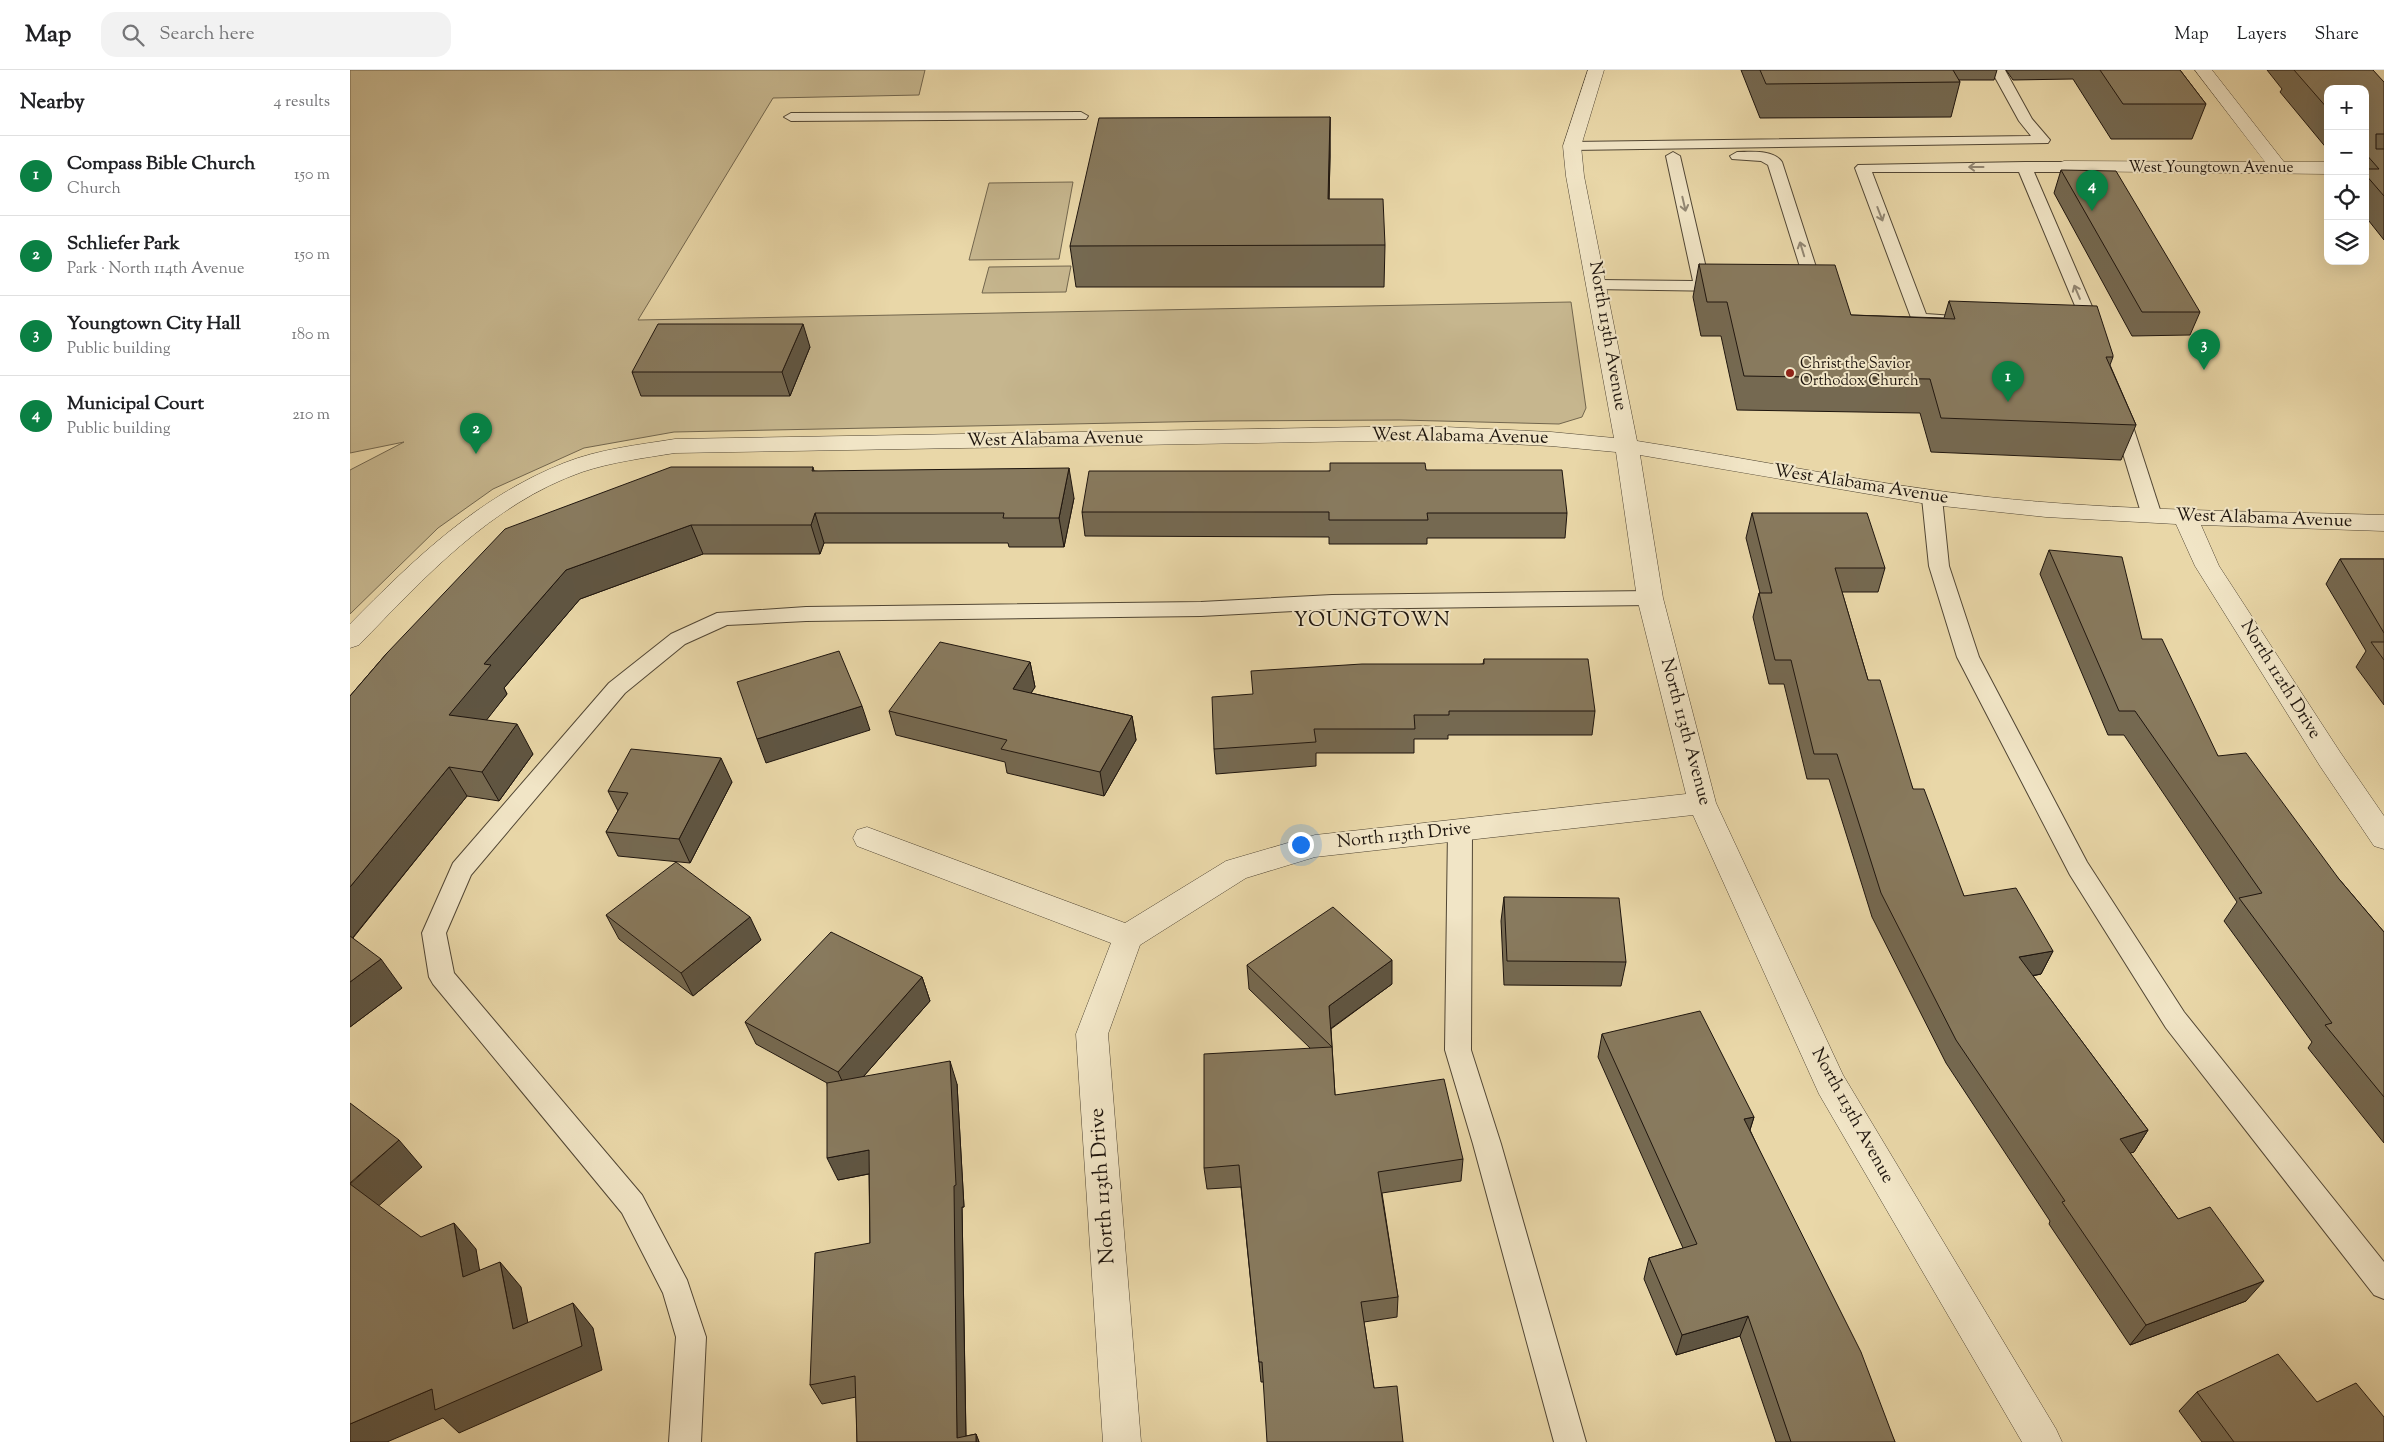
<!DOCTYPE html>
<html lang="en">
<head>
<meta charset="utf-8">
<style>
  body { margin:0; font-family:"Sorts Mill Goudy",serif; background:#f2f2f2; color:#202124 }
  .controls { position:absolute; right:15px; top:15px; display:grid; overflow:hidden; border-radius:10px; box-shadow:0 5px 20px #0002 }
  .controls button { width:45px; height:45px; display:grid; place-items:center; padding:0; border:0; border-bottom:1px solid #e0e0e0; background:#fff; color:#202124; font:25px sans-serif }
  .you { position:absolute; left:950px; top:774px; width:18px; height:18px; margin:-12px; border:4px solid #fff; border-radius:50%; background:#1a73e8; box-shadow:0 0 0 8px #1a73e833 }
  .badge { display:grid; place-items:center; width:32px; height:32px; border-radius:50%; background:#0b8043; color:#fff; font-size:16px; font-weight:700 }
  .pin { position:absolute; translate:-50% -41px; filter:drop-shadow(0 1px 2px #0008) }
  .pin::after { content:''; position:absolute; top:26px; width:18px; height:15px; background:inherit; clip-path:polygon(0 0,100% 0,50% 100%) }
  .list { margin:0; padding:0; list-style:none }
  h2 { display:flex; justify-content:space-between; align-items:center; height:65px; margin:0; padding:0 20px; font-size:21px }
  h2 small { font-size:16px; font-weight:400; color:#757577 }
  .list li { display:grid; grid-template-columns:32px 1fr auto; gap:15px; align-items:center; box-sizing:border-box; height:80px; padding:0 20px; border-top:1px solid #e0e0e0 }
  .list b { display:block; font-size:19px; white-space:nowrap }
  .list p { margin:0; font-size:16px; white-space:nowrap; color:#757577 }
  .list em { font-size:16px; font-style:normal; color:#757577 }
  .icon { flex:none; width:28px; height:28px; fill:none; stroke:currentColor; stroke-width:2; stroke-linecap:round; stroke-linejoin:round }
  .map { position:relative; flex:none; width:2034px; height:1372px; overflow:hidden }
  header { display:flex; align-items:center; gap:30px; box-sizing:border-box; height:70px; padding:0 25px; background:#fff; border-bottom:1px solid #e0e0e0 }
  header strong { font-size:24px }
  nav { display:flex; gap:28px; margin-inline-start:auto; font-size:18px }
  .search { width:350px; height:45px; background:#f2f2f2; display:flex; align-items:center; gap:12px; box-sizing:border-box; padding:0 18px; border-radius:15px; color:#757577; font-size:19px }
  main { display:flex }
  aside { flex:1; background:#fff }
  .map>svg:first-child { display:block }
  .green { fill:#c6b68e; stroke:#72664e }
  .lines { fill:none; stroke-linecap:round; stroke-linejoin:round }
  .service-casing { stroke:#514634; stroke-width:2 }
  .minor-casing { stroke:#514634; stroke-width:1 }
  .service { fill:#f1e5c6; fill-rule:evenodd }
  .minor { fill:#f1e5c6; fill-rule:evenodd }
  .wall { fill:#756951; stroke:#1e150e }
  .shaded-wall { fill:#5f5542; stroke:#1e150e }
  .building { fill:#887a5e; stroke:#1e150e }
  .oneway { stroke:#928773 }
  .poi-dot { fill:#8f2418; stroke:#f1e5c6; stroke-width:2 }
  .labels { text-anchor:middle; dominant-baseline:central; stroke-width:4; stroke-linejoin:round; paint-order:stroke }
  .far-street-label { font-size:15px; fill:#1e150e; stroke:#f1e5c6 }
  .far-poi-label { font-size:15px; fill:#1e150e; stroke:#f1e5c6; text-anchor:start }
  .street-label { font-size:18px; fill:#1e150e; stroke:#f1e5c6 }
  .quarter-label { font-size:20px; letter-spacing:1px; fill:#1e150e; stroke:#f1e5c6 }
  .near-street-label { font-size:21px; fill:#1e150e; stroke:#f1e5c6 }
</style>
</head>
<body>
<header>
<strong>Map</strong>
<div class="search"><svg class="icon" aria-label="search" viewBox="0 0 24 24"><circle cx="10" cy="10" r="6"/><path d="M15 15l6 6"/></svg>Search here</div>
<nav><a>Map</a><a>Layers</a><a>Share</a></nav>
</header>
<main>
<aside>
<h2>Nearby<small>4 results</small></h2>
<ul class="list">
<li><span class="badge">1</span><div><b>Compass Bible Church</b><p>Church</p></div><em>150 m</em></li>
<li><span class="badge">2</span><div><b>Schliefer Park</b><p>Park · North 114th Avenue</p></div><em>150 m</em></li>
<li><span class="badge">3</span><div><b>Youngtown City Hall</b><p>Public building</p></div><em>180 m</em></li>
<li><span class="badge">4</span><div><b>Municipal Court</b><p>Public building</p></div><em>210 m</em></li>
</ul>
</aside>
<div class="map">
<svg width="2034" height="1372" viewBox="0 0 2034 1372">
  <rect width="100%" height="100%" fill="#e9d7a8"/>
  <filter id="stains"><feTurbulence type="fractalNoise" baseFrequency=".004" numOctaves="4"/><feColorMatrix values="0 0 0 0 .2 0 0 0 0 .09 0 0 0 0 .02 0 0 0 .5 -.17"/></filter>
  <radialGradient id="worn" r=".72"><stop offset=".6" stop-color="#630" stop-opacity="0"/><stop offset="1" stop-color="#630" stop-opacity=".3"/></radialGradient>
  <!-- green -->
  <g class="green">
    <path d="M0 0H575L569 25 423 28 288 250 1221 232 1236 338 1232 347 1209 354 1050 350 868 351 324 362 234 378 143 419 88 458 0 544V400L54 372 0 383Z"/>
    <path d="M723 112 709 189 619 190 639 113Z"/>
    <path d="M721 196 716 222 632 223 639 197Z"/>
  </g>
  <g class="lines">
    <defs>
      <g id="service">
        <path d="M1641 0H1655L1682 49 1700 70 1698 73 1222 80 1215 76 1222 72 1681 66 1669 51Z"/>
        <path d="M731 42 738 46 736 49 441 51 434 47 441 43Z"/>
        <path d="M1323 82 1330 86 1359 211 1380 212 1382 216 1380 220 1374 221 1242 219 1240 215 1242 211 1248 210 1343 211 1316 86Z"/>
        <path d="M1387 82C1401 82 1423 79 1432 92L1466 197 1461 213C1452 218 1445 223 1435 221L1433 217 1447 207 1450 197 1418 95 1411 91 1382 89 1380 86Z"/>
        <path d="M1675 92H1714L1722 97 1714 102H1684L1750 255 1747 259H1726L1723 255 1731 250 1669 102H1522L1576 244 1604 246 1606 250 1604 254 1563 253 1505 98 1508 95Z"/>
        <path d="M1770 339 1776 340 1779 344 1812 446 1809 450 1802 452 1795 450 1792 446 1761 344 1764 340Z"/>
        <path d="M1582 422 1589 424 1592 428 1599 496 1629 587 1737 792 1834 942 2034 1192V1229L2024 1225 1816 958 1720 805 1607 587 1579 496 1572 428 1575 424Z"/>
        <path d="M1300 521 1307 523 1310 528 1307 533 1300 535 982 539 851 546 456 551 377 555 335 574 275 623 121 805 96 863 104 903 292 1125 337 1210 356 1267 351 1372H319L326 1267 313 1223 272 1143 83 914 79 907 72 863 103 793 259 613 321 564 367 543 456 537 851 532 982 525Z"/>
        <path d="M1110 751 1118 754 1122 760 1121 980 1151 1074 1236 1372H1204L1123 1074 1095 980 1098 760 1102 754Z"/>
      </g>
      <g id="minor">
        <path d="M1238 0H1254L1231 76 1234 106 1287 371C1404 389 1520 414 1638 427 1769 441 1902 441 2034 445V461L1851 455 1869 496 1990 682 2034 746V779L2024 776 1970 696 1845 496 1826 454 1696 447 1583 435 1290 385 1313 528 1366 733 1493 1005 1706 1359 1712 1372H1672L1469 1024 1343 745 965 787 896 808 790 875 758 964 791 1372H753L726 964 761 873 507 776 503 768 507 760 517 757 775 853 876 791 965 765 1336 724 1287 528 1266 382 1201 376 1074 370 325 383C294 388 262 392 232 402 141 434 74 508 9 575L0 578V554C64 489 128 427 214 393 249 379 288 375 325 369L1074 356 1201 362 1264 368 1216 106 1213 76Z"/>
        <path d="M1845 0H1862L1934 92H1978V104L1708 101 1705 97 1708 93 1714 91 1915 92Z"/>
      </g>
    </defs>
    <!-- service casing -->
    <use href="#service" class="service-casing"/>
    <!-- minor casing -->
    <use href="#minor" class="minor-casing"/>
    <!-- service -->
    <use href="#service" class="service"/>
    <!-- minor -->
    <use href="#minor" class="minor"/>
  </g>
  <!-- wall -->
  <g class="wall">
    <path d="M1391 0H1647L1644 10H1609L1610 12 1601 47 1410 48Z"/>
    <path d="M1656 0H1830L1856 34 1842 69H1761L1723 9 1663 10Z"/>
    <path d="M1917 0H2024L2023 1 2034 12V170L2015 146V19H1978V80L1930 22 1932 19Z"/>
    <path d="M980 47V87L979 129 1035 175 1034 217H726L720 176Z"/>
    <path d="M1711 100 1850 242 1840 265 1782 266 1704 123Z"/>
    <path d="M1349 194 1501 245 1594 248 1599 231 1763 287 1760 295 1786 355 1771 390 1581 382 1570 343 1387 340 1371 266H1351L1343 227Z"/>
    <path d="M460 277 440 326H291L282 302Z"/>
    <path d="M463 397 464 401 724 428 714 477H659L658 473H474L470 484H353L230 529 154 618 157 624 136 650 183 684 149 731 117 726 3 868 52 918 0 957V626L37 583Z"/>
    <path d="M1076 400 1217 443 1215 468H1077V474H979V467L735 466 732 442 980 401Z"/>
    <path d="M1402 443 1535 498 1528 522H1492L1518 610 1563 719 1614 826 1703 881 1691 904 1683 906 1798 1060 1784 1082 1780 1083 1828 1149 1896 1231 1780 1275 1699 1154 1700 1151 1596 993 1522 847 1479 709H1457L1434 614H1419L1403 547 1409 523H1410L1396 468Z"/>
    <path d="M1699 480 1792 569 1868 686 1989 809 2034 862V1073L1958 978 1962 972 1874 851 1887 832 1774 665H1758L1690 504Z"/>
    <path d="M1990 489H2034V635L2006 597 2016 581 1976 514Z"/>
    <path d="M1134 589 1245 641 1242 665H1098V669H1064V683H966V696L866 704 864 679 903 624 1133 594Z"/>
    <path d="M680 592 685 617 681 623 782 646 786 670 754 726 657 703 655 692 546 665 539 641Z"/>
    <path d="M382 712 340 793 268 786 256 762 268 741 258 721Z"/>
    <path d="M1154 827 1276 892 1271 916 1154 915 1151 851Z"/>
    <path d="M256 845 411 870 343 926 269 869Z"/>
    <path d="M897 895 1042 914 981 959 985 1025 1113 1089 1111 1111 1032 1123 1048 1227 1047 1247 1014 1252 1024 1318 1053 1372 913 1312H911L891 1117 857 1119 854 1098 960 978 899 919Z"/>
    <path d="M572 907 580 931 513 1007 607 1014 614 1137H612L616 1366 626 1364 629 1372H507L506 1327 472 1334 460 1315 520 1173 519 1104 488 1110 477 1013 406 974 395 952Z"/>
    <path d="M1252 964 1404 1047 1400 1060 1545 1372H1426L1390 1266 1326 1285 1294 1209 1299 1188 1333 1178 1248 987Z"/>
    <path d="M1847 1322 1967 1332 2034 1372H1852L1829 1341Z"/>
  </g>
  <!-- shaded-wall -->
  <g class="shaded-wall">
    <path d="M980 47V87L978 170V129Z"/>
    <path d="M453 254 460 277 440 326 432 302Z"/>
    <path d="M719 398 724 428 714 477 709 448Z"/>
    <path d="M465 443 474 473 470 484 461 455Z"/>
    <path d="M341 455 353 484 230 529 154 618 157 624 117 675 99 645 134 594 216 500Z"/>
    <path d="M680 592 685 617 668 643 663 619Z"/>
    <path d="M512 636 520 660 416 693 407 669Z"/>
    <path d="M782 646 786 670 754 726 750 702Z"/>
    <path d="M167 654 183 684 149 731 132 702Z"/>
    <path d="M371 688 382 712 340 793 329 769Z"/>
    <path d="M99 697 117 726 0 871V817Z"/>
    <path d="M400 847 411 870 343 926 331 903Z"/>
    <path d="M1703 881 1691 904 1658 910 1669 887Z"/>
    <path d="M31 889 52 918 0 957V912Z"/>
    <path d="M1042 890V914L980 959 979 936Z"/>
    <path d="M572 907 580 931 498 1024 488 1002Z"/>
    <path d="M600 991 607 1014 614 1137H612L616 1372 607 1368Z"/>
    <path d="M1404 1047 1397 1069 1394 1049Z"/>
    <path d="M1798 1060 1784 1082 1756 1091 1770 1069Z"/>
    <path d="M49 1070 72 1097 24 1140 0 1114Z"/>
    <path d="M519 1080 528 1102 488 1110 477 1088Z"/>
    <path d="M104 1153 126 1179 135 1232 113 1207Z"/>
    <path d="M150 1192 171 1217 184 1284 163 1259Z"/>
    <path d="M1914 1211 1896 1231 1780 1275 1796 1255Z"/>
    <path d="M223 1233 243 1258 252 1300 109 1363 93 1348 37 1372H0V1354L82 1319Z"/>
    <path d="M1398 1246 1390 1266 1326 1285 1332 1265Z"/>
    <path d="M626 1364 629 1372H626Z"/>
  </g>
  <!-- building -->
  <g class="building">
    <path d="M1410 0H1603L1610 12 1416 14Z"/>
    <path d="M1750 0H1830L1856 34H1773Z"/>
    <path d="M1944 0H2023L2034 12V64H2026V79H2034V126L2015 104V99H2029L2015 83V19H1978V39Z"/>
    <path d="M980 47 978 129H1033L1035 175 720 176 749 48Z"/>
    <path d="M1711 100 1766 101 1850 242H1792Z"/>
    <path d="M1349 194 1485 195 1501 245 1605 249 1599 231 1747 236 1763 285V287H1756L1786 355 1591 348 1580 309 1394 306 1377 232H1357Z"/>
    <path d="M308 254H453L432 302H282Z"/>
    <path d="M980 393H1075L1076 400H1212L1217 443H1077L1078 450H979V442H732L739 401H980Z"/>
    <path d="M321 397H463L462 401 719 398 709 448H653L654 443H465L461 455H341L216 500 134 594 141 595 99 645 167 654 132 702 99 697 0 817V626L37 583 155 459Z"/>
    <path d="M1402 443H1517L1535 498H1485L1518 610H1530L1563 719H1574L1614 826 1666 818 1703 881 1669 887 1798 1060 1770 1069 1828 1149 1860 1137 1914 1211 1796 1255 1712 1132 1715 1131 1606 970 1531 823 1487 684H1464L1441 590H1425L1409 523H1422Z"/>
    <path d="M1699 480 1772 487 1792 569H1812L1868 686 1896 683 1989 809 2034 862V1027L1975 955 1982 953 1889 828 1912 823 1785 641H1769Z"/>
    <path d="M1990 489H2034V563Z"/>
    <path d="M590 572 680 592 663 619 782 646 750 702 651 679 657 670 539 641Z"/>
    <path d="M2021 572H2034V590Z"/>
    <path d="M489 581 512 636 407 669 387 612Z"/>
    <path d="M1134 589H1238L1245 641H1099V645H1064L1065 659H964L966 672 864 679 862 627 903 624 901 601 1012 594H1134Z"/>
    <path d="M281 679 371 688 329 769 256 762 278 723 258 721Z"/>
    <path d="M326 792 400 847 331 903 256 845Z"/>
    <path d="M1154 827 1269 828 1276 892 1157 891Z"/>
    <path d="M983 837 1042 890 979 936 982 977 897 895Z"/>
    <path d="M481 862 572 907 488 1002 395 952Z"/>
    <path d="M0 866 31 889 0 912Z"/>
    <path d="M1350 941 1404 1047 1394 1049 1511 1282 1545 1372H1441L1398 1246 1332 1265 1299 1188 1347 1174 1252 964Z"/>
    <path d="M982 977 985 1025 1094 1009 1113 1089 1028 1102 1048 1227 1011 1232 1024 1318 1047 1316 1053 1372H917L912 1292H909L889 1095 854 1098V984Z"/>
    <path d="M600 991 606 1115 604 1116 607 1368 626 1364V1372H507L505 1306 460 1315 465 1183 520 1173 519 1080 477 1088V1013Z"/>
    <path d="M0 1033 49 1070 0 1113Z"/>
    <path d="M0 1114 71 1167 104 1153 113 1207 150 1192 163 1259 223 1233 232 1276 85 1340 82 1319 0 1354Z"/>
    <path d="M1928 1284 1967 1332 2006 1313 2034 1347V1372H1884L1847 1322Z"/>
  </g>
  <!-- one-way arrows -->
  <defs><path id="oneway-shaft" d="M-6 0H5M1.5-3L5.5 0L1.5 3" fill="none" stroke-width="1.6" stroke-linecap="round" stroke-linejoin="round" transform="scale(1.25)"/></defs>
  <g class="oneway">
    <use href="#oneway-shaft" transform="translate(1626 97) rotate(180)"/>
    <use href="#oneway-shaft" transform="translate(1334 134) rotate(77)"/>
    <use href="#oneway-shaft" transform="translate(1530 144) rotate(69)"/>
    <use href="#oneway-shaft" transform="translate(1452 179) rotate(-107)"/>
    <use href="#oneway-shaft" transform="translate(1727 222) rotate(-113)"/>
  </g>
  <!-- markers -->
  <circle class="poi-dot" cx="1440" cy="303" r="5"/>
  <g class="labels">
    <!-- far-street labels -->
    <g class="far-street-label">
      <text x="1861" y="98">West Youngtown Avenue</text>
    </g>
    <!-- far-poi labels -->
    <g class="far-poi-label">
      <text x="1450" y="294">Christ the Savior<tspan x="1450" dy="17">Orthodox Church</tspan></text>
    </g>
    <!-- street labels -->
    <g class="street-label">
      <text transform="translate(1257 266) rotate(80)">North 113th Avenue</text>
      <text transform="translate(1110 367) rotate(1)">West Alabama Avenue</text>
      <text transform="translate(705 370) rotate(-1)">West Alabama Avenue</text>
      <text transform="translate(1511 415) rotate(9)">West Alabama Avenue</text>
      <text transform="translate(1914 449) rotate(2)">West Alabama Avenue</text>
      <text transform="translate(1930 610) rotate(58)">North 112th Drive</text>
      <text transform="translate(1335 662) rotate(75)">North 113th Avenue</text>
      <text transform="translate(1054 766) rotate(-6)">North 113th Drive</text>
      <text transform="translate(1502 1046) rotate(61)">North 113th Avenue</text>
    </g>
    <!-- quarter labels -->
    <g class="quarter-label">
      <text x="1022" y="551">YOUNGTOWN</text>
    </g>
    <!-- near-street labels -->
    <g class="near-street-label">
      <text transform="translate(753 1116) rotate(-94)">North 113th Drive</text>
    </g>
  </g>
  <rect width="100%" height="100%" filter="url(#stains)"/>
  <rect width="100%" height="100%" fill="url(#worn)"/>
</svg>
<div class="controls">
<button>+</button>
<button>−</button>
<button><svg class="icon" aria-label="locate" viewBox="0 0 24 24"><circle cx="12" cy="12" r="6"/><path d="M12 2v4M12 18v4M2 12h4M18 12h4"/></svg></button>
<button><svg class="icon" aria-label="layers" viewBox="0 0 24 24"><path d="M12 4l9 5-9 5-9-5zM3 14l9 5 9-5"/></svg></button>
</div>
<div class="you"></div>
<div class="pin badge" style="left:1658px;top:332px">1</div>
<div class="pin badge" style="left:126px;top:384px">2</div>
<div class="pin badge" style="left:1854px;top:300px">3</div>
<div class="pin badge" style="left:1742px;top:141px">4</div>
</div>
</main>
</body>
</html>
